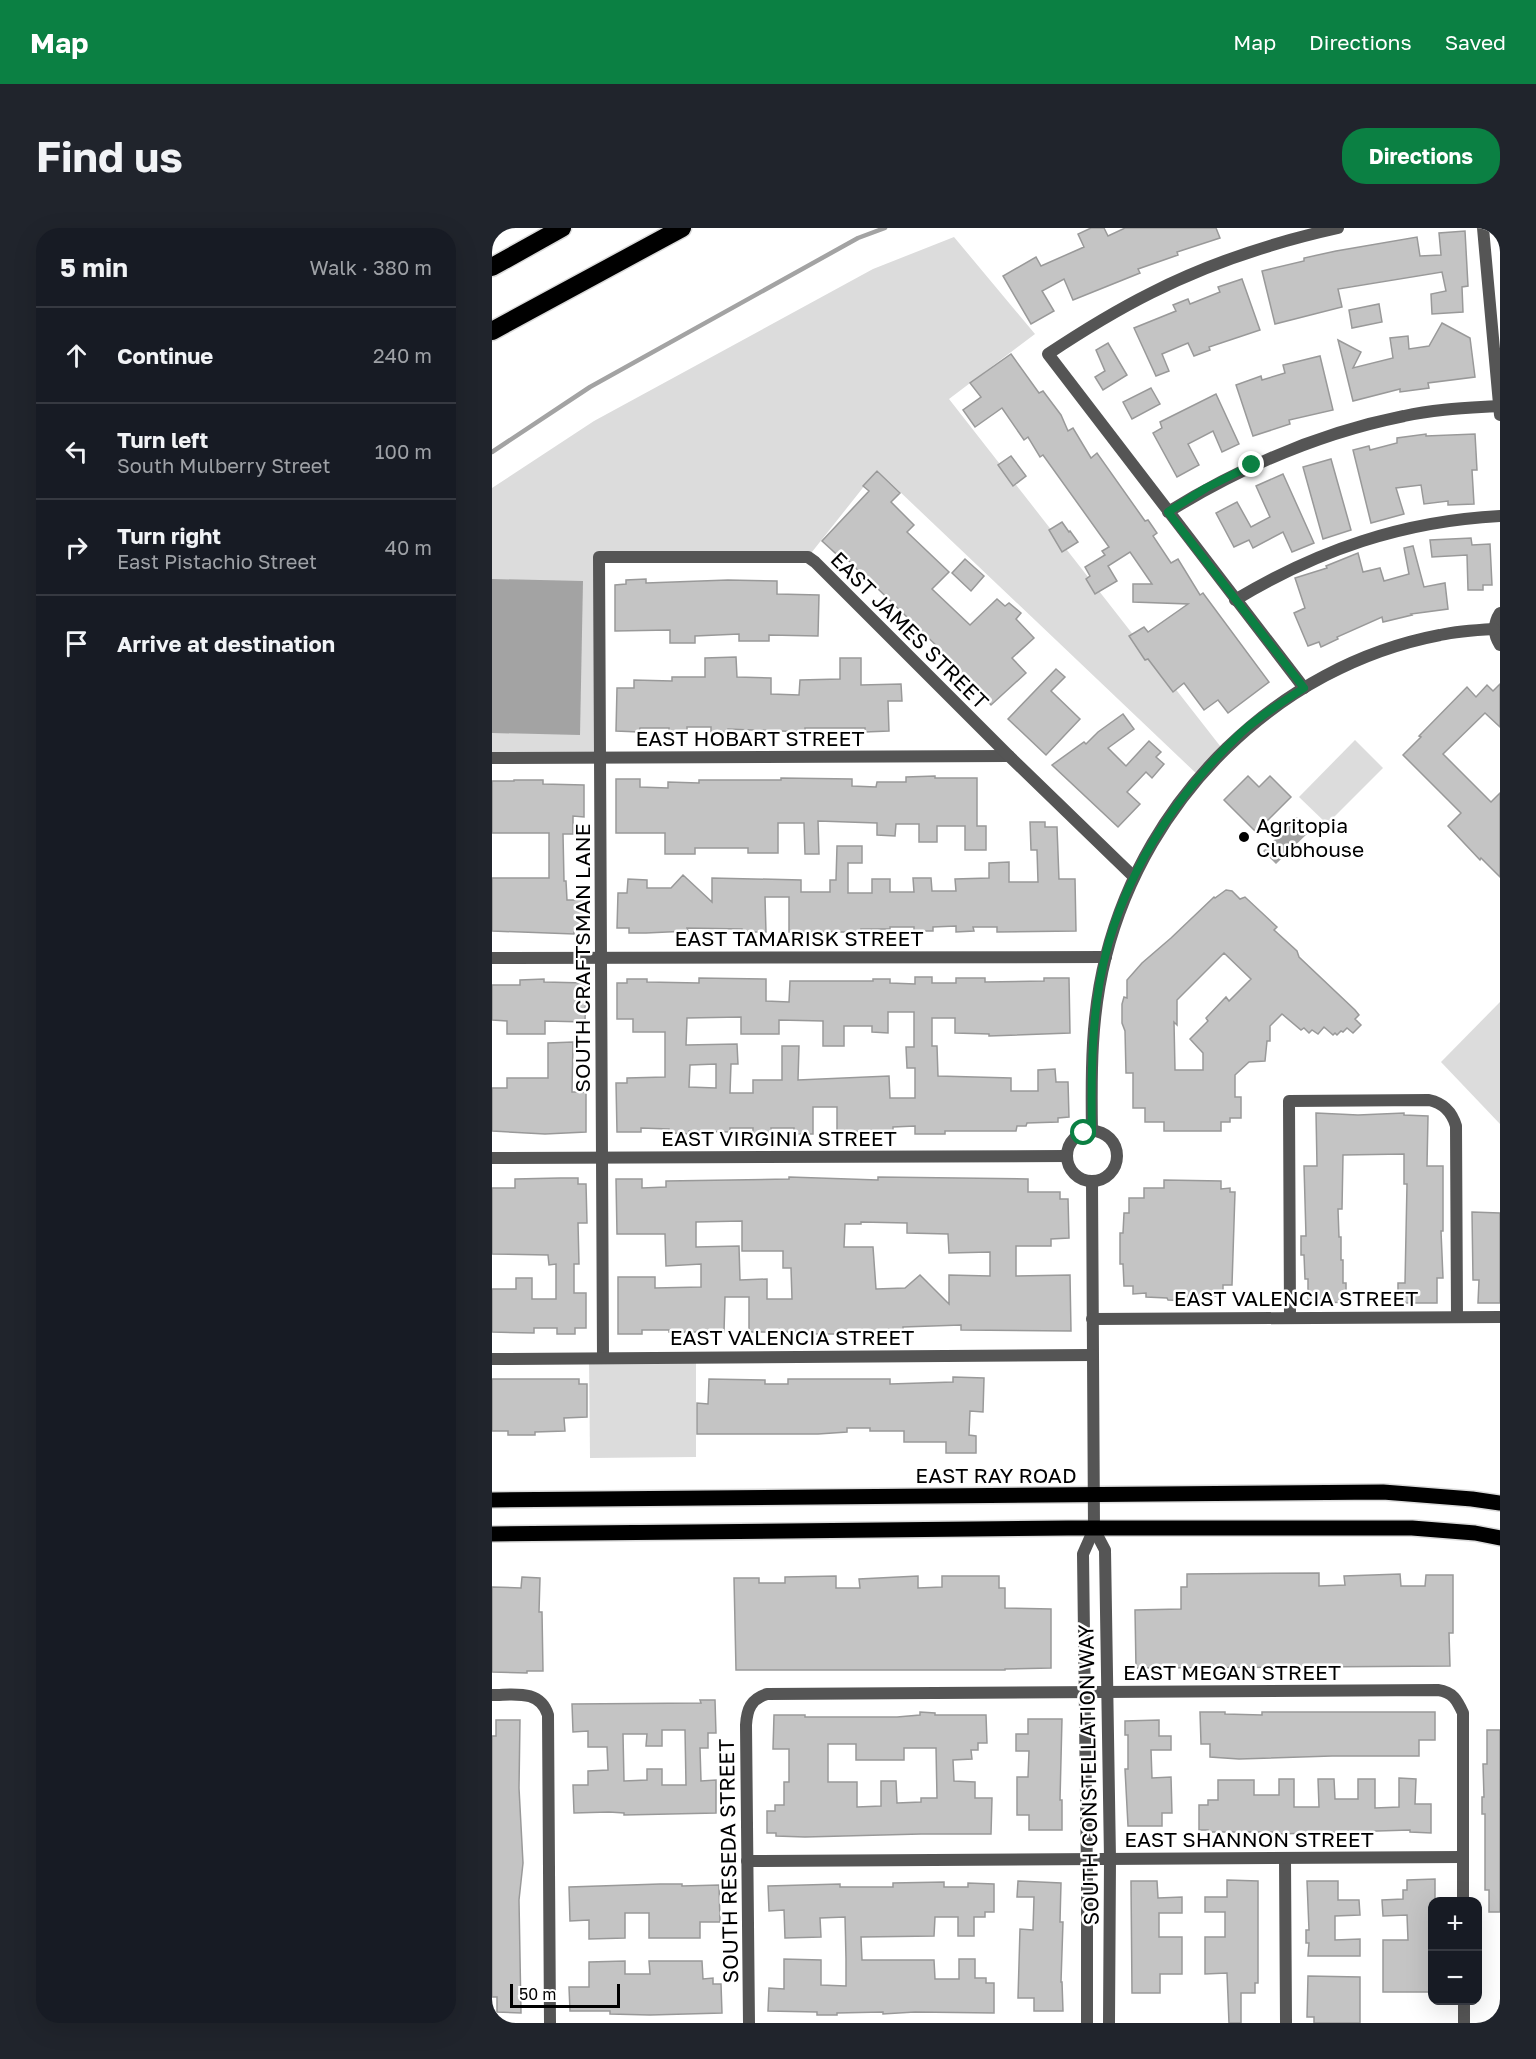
<!DOCTYPE html>
<html lang="en">
<head>
<meta charset="utf-8">
<style>
  body { margin:0; font-family:"Golos Text",sans-serif; background:#20242c; color:#f1f3f6 }
  .controls { position:absolute; right:18px; bottom:18px; display:grid; overflow:hidden; border-radius:12px; box-shadow:0 6px 24px #0002 }
  .controls button { width:54px; height:54px; display:grid; place-items:center; padding:0; border:0; border-bottom:2px solid #363941; background:#171b24; color:#f1f3f6; font:30px sans-serif }
  .scale { position:absolute; left:18px; bottom:15px; width:110px; box-sizing:border-box; padding-left:6px; border:3px solid #000; border-top:0; font-size:16px; line-height:21px; white-space:nowrap; color:#000; -webkit-text-stroke:4px #fff; paint-order:stroke }
  .stop { position:absolute; width:18px; height:18px; margin:-14px; border:4px solid #0b8043; border-radius:50%; background:#fff }
  .stop.end { background:#0b8043; border-color:#fff; box-shadow:0 2px 6px #0008 }
  .list { margin:0; padding:0; list-style:none }
  h2 { display:flex; justify-content:space-between; align-items:center; height:78px; margin:0; padding:0 24px; font-size:26px }
  h2 small { font-size:20px; font-weight:400; color:#9ea1a6 }
  .list li { display:grid; grid-template-columns:39px 1fr auto; gap:18px; align-items:center; box-sizing:border-box; height:96px; padding:0 24px; border-top:2px solid #363941 }
  .list b { display:block; font-size:22px; white-space:nowrap }
  .list p { margin:0; font-size:20px; white-space:nowrap; color:#9ea1a6 }
  .list em { font-size:20px; font-style:normal; color:#9ea1a6 }
  .icon { flex:none; width:33px; height:33px; fill:none; stroke:currentColor; stroke-width:2; stroke-linecap:round; stroke-linejoin:round }
  .map { position:relative; flex:none; width:1008px; height:1795px; overflow:hidden; border-radius:24px }
  header { display:flex; align-items:center; gap:36px; box-sizing:border-box; height:84px; padding:0 30px; background:#0b8043; color:#fff }
  header strong { font-size:28px }
  nav { display:flex; gap:33px; margin-inline-start:auto; font-size:21px }
  .intro { display:flex; align-items:center; justify-content:space-between; box-sizing:border-box; height:144px; padding:0 36px }
  h1 { margin:0; font-size:42px }
  .button { padding:15px 27px; border-radius:24px; background:#0b8043; color:#fff; font-size:21px; font-weight:700 }
  main { display:flex; gap:36px; padding:0 36px }
  aside { flex:1; background:#171b24; border-radius:24px; box-shadow:0 6px 24px #0002 }
  .map>svg:first-child { display:block }
  .green { fill:#dcdcdc }
  .water { fill:#a3a3a3 }
  .lines { fill:none; stroke-linecap:round; stroke-linejoin:round }
  .stream { stroke:#a3a3a3; stroke-width:4.5 }
  .building { fill:#c4c4c4; stroke:#999; stroke-width:1.5; fill-rule:evenodd }
  .primary-casing { stroke:#dbdbdb; stroke-width:18 }
  .motorway-casing { stroke:#dbdbdb; stroke-width:21 }
  .minor { stroke:#555; stroke-width:12 }
  .tertiary { stroke:#555; stroke-width:12 }
  .primary { stroke:#000; stroke-width:15 }
  .motorway { stroke:#000; stroke-width:18 }
  .route { stroke:#0b8043; stroke-width:8 }
  .poi-dot { fill:#000; stroke:#fff; stroke-width:2 }
  .labels { text-anchor:middle; dominant-baseline:central; stroke-width:5; stroke-linejoin:round; paint-order:stroke }
  .street-label { font-size:21px; fill:#000; stroke:#fff }
  .poi-label { font-size:21px; fill:#000; stroke:#fff; text-anchor:start }
</style>
</head>
<body>
<header>
<strong>Map</strong>
<nav><a>Map</a><a>Directions</a><a>Saved</a></nav>
</header>
<div class="intro"><h1>Find us</h1><a class="button">Directions</a></div>
<main>
<aside>
<h2>5 min<small>Walk · 380 m</small></h2>
<ul class="list">
<li><svg class="icon" aria-label="ahead" viewBox="0 0 24 24"><path d="M12 20V5M6 11l6-6 6 6"/></svg><div><b>Continue</b></div><em>240 m</em></li>
<li><svg class="icon" aria-label="left" viewBox="0 0 24 24"><path d="M17 20v-9H6M10 6l-5 5 5 5"/></svg><div><b>Turn left</b><p>South Mulberry Street</p></div><em>100 m</em></li>
<li><svg class="icon" aria-label="right" viewBox="0 0 24 24"><path d="M7 20v-9h11M14 6l5 5-5 5"/></svg><div><b>Turn right</b><p>East Pistachio Street</p></div><em>40 m</em></li>
<li><svg class="icon" aria-label="arrive" viewBox="0 0 24 24"><path d="M6 21V4h12l-3 4 3 4H6"/></svg><div><b>Arrive at destination</b></div></li>
</ul>
</aside>
<div class="map">
<svg width="1008" height="1795" viewBox="0 0 1008 1795">
  <rect width="100%" height="100%" fill="#fff"/>
  <!-- green -->
  <g class="green">
    <path d="M462 9 543 106 457 171 732 523 708 549 385 242 316 329H108L109 530H0V260L102 193 381 41Z"/>
    <path d="M863 512 891 540 835 596 807 569Z"/>
    <path d="M1008 774V896L949 834Z"/>
    <path d="M204 1129V1229L98 1230 97 1130Z"/>
  </g>
  <!-- water -->
  <g class="water">
    <path d="M0 351 91 353 88 507 0 505Z"/>
    <path d="M805 589 818 603 784 636 771 623 783 611 780 608 789 599 792 602Z"/>
  </g>
  <g class="lines">
    <!-- stream -->
    <path class="stream" d="M0 224 98 159 366 10 393 0"/>
  </g>
  <!-- building -->
  <g class="building">
    <path d="M599 0H612L616 8 633 0H724L728 10 685 24 686 27 646 41 648 45 581 72 572 51 550 63 562 83 539 96 511 48 544 29 549 38 592 19 586 6Z"/>
    <path d="M973 3 976 58 970 59 971 84 940 86 939 66 954 63 950 44 846 61 850 79 783 96 770 43 812 33V30L844 23 925 9 928 28 949 27 947 5Z"/>
    <path d="M750 51 768 102 717 119 718 122 702 128 696 115 670 126 677 143 664 148 642 100 684 83 681 77 696 71 698 76 728 64 726 59Z"/>
    <path d="M887 76 890 94 860 100 857 82Z"/>
    <path d="M950 95 978 110 983 149 936 155 937 160 908 164V161L861 173 846 112 869 124 861 140 901 130 898 110 916 108 917 121 937 118Z"/>
    <path d="M616 115 635 147 611 162 603 149 613 143 604 122Z"/>
    <path d="M519 126 547 165 551 163 569 187 576 203 581 200 599 230 605 225 653 293 656 292 665 305 661 308 679 335 686 331 708 367 711 365 777 454 736 485 726 472 712 482 692 455 681 464 656 431 653 432 637 408 652 399 656 404 696 376 641 374V356H660L638 324 616 338 625 353 603 366 594 351 598 348 593 339 613 327 610 323 617 319 551 227 548 229 536 209 532 212 510 180 483 199 471 182 489 169 478 155Z"/>
    <path d="M828 128 841 182 797 192 798 196 761 208 744 157 769 148 770 152 793 145 791 137Z"/>
    <path d="M659 160 668 176 640 191 631 174Z"/>
    <path d="M724 166 747 216 730 224 721 203 696 216 707 237 685 249 661 205 670 200 668 194Z"/>
    <path d="M934 206V208L983 206 985 242H980L982 276 956 277V273L932 276 929 257 904 260 912 286 879 295 861 222 877 218 878 222 905 215V210Z"/>
    <path d="M519 228 534 248 521 258 506 237Z"/>
    <path d="M839 231 859 302 831 311 811 239Z"/>
    <path d="M385 243 408 265 399 274 422 297 415 304 457 344 440 361 478 397 505 371 513 378 517 375 529 385 524 391 542 410 520 430 534 445 499 477 480 455 449 427 451 424 383 358 382 359 354 330 352 333 330 313 377 263 371 258Z"/>
    <path d="M791 246 822 315 800 324 791 304 761 320 757 312 742 319 724 285 745 274 759 299 778 289 764 258Z"/>
    <path d="M570 294 577 304 578 303 586 314 570 324 557 302Z"/>
    <path d="M979 310 980 317 998 316 1000 357H991V362H976L975 327 940 329 938 312Z"/>
    <path d="M921 318 932 359 953 355 956 381 919 386 920 387 891 394 890 389 845 409 846 411 829 419 827 414 816 418 802 385 813 380 803 350 835 340 834 338 866 325 871 344 888 340 892 353 917 346 912 320Z"/>
    <path d="M473 331 492 348 479 363 460 345Z"/>
    <path d="M154 351V355L236 352 285 353V366L327 367 326 408 277 407V413H247V406L203 408V415H178V402L123 403V357L134 356V352Z"/>
    <path d="M244 429 245 449 279 450V466L307 467 308 452 348 451V430H369V457L409 456 410 473H396L397 503 373 504V500H313V504L236 501V504H219V499H195V504H177V500H148L147 504 124 503 125 460H142V452L180 453V449H213V430Z"/>
    <path d="M564 441 573 449 559 463 588 491 554 527 516 491Z"/>
    <path d="M1008 456V499L993 485 951 526 999 574 1008 565V649L989 630 988 632 956 598 969 585 911 527 929 509 927 508 975 459 984 469 995 457 1001 463Z"/>
    <path d="M631 486 642 501 616 520 634 538 657 513 669 524 664 529 672 536 660 550 654 544 635 564 648 576 626 599 560 537 592 514 594 516 606 504Z"/>
    <path d="M443 548V550H485V598H494V622H473V598H445V614H427V596H404L403 608 385 607V595L326 593 327 626H313L312 595H286V625H256V620H203V626H173V605H124V551H148V559L176 560V554L207 555V552H289V550L360 551V558L384 559 385 554H414V549Z"/>
    <path d="M756 548 767 559 778 548 799 569 764 604 732 572Z"/>
    <path d="M22 552H51V556L92 557V589L81 588V606H71L72 653H74L75 672H93V701H82V706L0 703V650H57V605H0V553H22Z"/>
    <path d="M538 594H553V599H565L567 651H583L584 703 505 704V699H481L482 703 464 704V698L441 699V703H422V699H398V701H369V704H297V669H273L274 704H250V701L195 700 196 703 154 705H137V700H125L126 665H135L136 651 155 652V660H179L191 647 220 674V650L309 652V664H338V652H344L345 618H370V635H356V665H380V651H398V664H422L421 650H439L440 663H464L463 651 497 650V635L517 634V654H546L545 622H539Z"/>
    <path d="M734 662 740 663 748 671 753 669 785 699 782 702 805 723 807 729 863 782 867 787 863 791 869 797 861 805 855 800 851 804 849 803 845 807 843 805 841 807 832 799 826 806 820 802 817 805 812 800 809 802 790 786 778 798V813H775L773 833 757 834 743 847V869H749V890H738V894H729V903H672V894H653V880H641V845H634L633 803 630 795V776L632 769 635 770V752L650 735 679 710 722 669 723 670ZM732 725 759 751 737 773 734 769 714 790 716 793 698 811 711 825V842H683L682 794 685 797V772Z"/>
    <path d="M423 749H440V755H464V750H493V754L552 753V750H577L578 805 497 808V806L463 805V790H440V818H445L446 848 519 850V863H546V842L563 841 564 854H576L577 889 566 890V894L535 895 534 898H525L524 903H453V906H423V898L401 899V903L345 904V879H321V906H302V900H279V905H261V900H238V904L197 903V906L177 905V901L149 900V904H125L124 855H135V850L173 849V804H141V791H125V755H135V751H155V754L207 755V750L274 751V773L297 774 298 753H381V751H398V755L423 756ZM396 784H422V819H414L415 840H423V870H398L397 848 306 852 307 818H290V852H261V865H238L239 836H246L245 816 194 817 195 790 249 789V806H287V792L331 793V818H352V798H380V804L396 805ZM224 836V860L197 859 198 837Z"/>
    <path d="M52 751V754L94 755 93 794 53 793V806H15V793L0 792V757H28V752Z"/>
    <path d="M81 814 80 864H94V904L53 906 0 903V860H15V850H56V815Z"/>
    <path d="M824 885 866 887 912 885V887L936 888 935 938H951V1003H949L951 1050H945V1075H906V1055H913L915 956H912V926L851 927 850 981H846L847 1009H849V1032H851V1055H854V1074L830 1075V1071H816V1051H813L812 1027H809V1008H814L812 938H825Z"/>
    <path d="M297 949 386 952V949L536 951V964H568V971H576L577 1010 559 1011V1018H524V1048L578 1047 579 1103 469 1102V1097L411 1099V1106H300V1104H257V1069H233L232 1104H177V1102H150V1106H126V1049H163V1060L209 1059V1036L174 1038 173 1006H125L124 951H150V960L174 959V953L297 951ZM250 993V1023H291V1040H299L300 1071H275V1051L248 1052 247 1018 204 1019V994ZM369 994 415 995V1005L456 1006 457 1025 498 1024V1048L457 1047V1076L428 1047 413 1060 384 1061 381 1019H352L353 996H369Z"/>
    <path d="M68 950H86V956H94L95 995H86L87 1036H82V1065H94V1100H83V1106H65V1100H42V1105L0 1104V1061H24V1050H40V1071H64V1036L57 1037 56 1027 0 1026V960H23V951Z"/>
    <path d="M672 952 729 953V961L738 960V964H743L740 1057H731V1064H726V1068L697 1070V1073L676 1072 675 1070 654 1069V1065L641 1066V1058H632L631 1036H628V1005H631L632 985H637V970H652V960H672Z"/>
    <path d="M980 984 1008 985V1075H986L987 1052H981Z"/>
    <path d="M461 1149 492 1150 491 1184 478 1183 477 1207 484 1208V1225H454V1214H412V1203H378V1200H355V1204L326 1206H205V1175L216 1176 217 1151 273 1152V1156H296V1151H398V1156L461 1154Z"/>
    <path d="M0 1151H87V1156H95V1189L72 1190 73 1203 43 1204V1207H16V1203H0Z"/>
    <path d="M827 1345V1358L853 1357 852 1348 908 1346 909 1358H933L934 1347H961V1405H957L958 1438 644 1440 643 1382 689 1381V1359H695V1346Z"/>
    <path d="M344 1348V1360H368L367 1351 426 1348V1360L450 1359V1348H507V1360H513V1380L559 1381V1440L513 1441V1442H244L242 1350H267V1355H293V1349Z"/>
    <path d="M30 1349 48 1350 47 1384H50L51 1443H35V1445L0 1444V1359L29 1360Z"/>
    <path d="M208 1472H223L224 1505H216V1520H208L209 1553 224 1552V1585L132 1587V1585L117 1584 82 1585 81 1557H96V1543L116 1542 115 1519H96V1503L81 1504 80 1476 209 1475ZM170 1502H193L194 1557H170V1541H155V1552L132 1553 131 1506H155L154 1518H170Z"/>
    <path d="M428 1484 443 1485V1487H494L495 1515H486V1522H479L480 1531 461 1532 462 1553 483 1554V1570H500L499 1606H429L313 1609 284 1608V1605H275V1583H283V1577H292V1554H297V1521H281L282 1487H313V1489H405L428 1487ZM336 1516H364V1532H412V1520H444L445 1570H429V1574L405 1575 404 1553H389V1578L365 1579V1554H336Z"/>
    <path d="M708 1484H733V1486L770 1487V1484H943V1512H927V1528H840L747 1531 718 1529V1516H709Z"/>
    <path d="M536 1491H570L568 1572H570V1602H537V1587H525V1549H536L537 1523H524V1506H536Z"/>
    <path d="M4 1492H28L27 1560 31 1635 27 1672 29 1785 5 1784V1769H0V1508H4Z"/>
    <path d="M667 1492V1508H679V1522H659L660 1550 679 1549 680 1585H670V1598H636L633 1541H636V1507H633V1493Z"/>
    <path d="M995 1502H1008V1684H997V1662H993V1586H990V1569H992L991 1536H995Z"/>
    <path d="M907 1550 924 1551 923 1576H939V1605L918 1604V1602L787 1606V1604H716V1602H707V1577H716V1572H726V1552H762V1567H787V1551H802V1579H827L826 1551H842L843 1571H866V1551H883V1580L907 1579Z"/>
    <path d="M943 1651V1674H940V1764H891V1712H916L915 1687 891 1688 890 1672 911 1671V1662H915V1652Z"/>
    <path d="M735 1652 766 1653V1755H763V1765H749V1795H737L735 1745 713 1746V1709H733V1684H713V1669H735Z"/>
    <path d="M526 1653 569 1655 568 1694H571L569 1754H570L571 1783H542V1770H526L528 1701 541 1702 542 1669H525Z"/>
    <path d="M639 1653H665L666 1670 690 1669V1685H667V1709H690V1746H668V1765H640Z"/>
    <path d="M815 1653H846V1672H867L868 1687 843 1688V1712L868 1711V1728H816L817 1715H814V1702H817Z"/>
    <path d="M452 1654V1659H476V1655L502 1656V1684H493V1689H482V1708H466V1689H443L442 1708 369 1709 370 1732H442L443 1751H467V1731H483V1750H494V1755H502V1785L423 1784 391 1786V1784L345 1785V1787H325V1784L276 1783 277 1760 292 1761V1731L329 1732V1757L354 1758V1731L353 1689 328 1690 329 1709 293 1710 292 1682 277 1683 276 1658 348 1656V1659H401V1655Z"/>
    <path d="M168 1656H190V1658L227 1657 228 1694H208V1710H157V1685H133V1710L97 1711V1692L78 1693 77 1659Z"/>
    <path d="M133 1733V1746H158L157 1733H210L211 1751 221 1750V1756H229L230 1785 158 1787 118 1786V1783H78L77 1759H97V1734Z"/>
    <path d="M816 1748 868 1749V1795H822V1789H815Z"/>
  </g>
  <g class="lines">
    <defs>
      <g id="primary">
        <path d="M0 1272 891 1264 980 1271 1008 1275"/>
        <path d="M0 1306 576 1300H920L983 1305 1008 1310"/>
      </g>
      <g id="motorway">
        <path d="M0 39 70 0"/>
        <path d="M0 103 190 0"/>
      </g>
    </defs>
    <!-- primary casing -->
    <use href="#primary" class="primary-casing"/>
    <!-- motorway casing -->
    <use href="#motorway" class="motorway-casing"/>
    <!-- minor -->
    <g class="minor">
      <path d="M991 0 1008 187"/>
      <path d="M676 284C749 239 827 205 912 188 943 181 975 180 1007 178"/>
      <path d="M743 372C826 322 911 293 1008 288"/>
      <path d="M1008 385C1001 396 1001 406 1008 417"/>
      <path d="M812 460 556 126C589 104 623 83 659 65 718 35 783 14 846 0"/>
      <path d="M0 530 517 528"/>
      <path d="M0 730 614 729"/>
      <circle cx="600" cy="928" r="25"/>
      <path d="M600 904C599 844 599 786 614 728 654 570 785 438 948 407 966 403 984 402 1002 401"/>
      <path d="M0 930 575 928"/>
      <path d="M600 953 602 1301"/>
      <path d="M798 1090 797 873 937 872C951 875 960 884 964 898L965 1089"/>
      <path d="M600 1091 1008 1089"/>
      <path d="M111 1130 107 329H316L323 334 517 528 641 648"/>
      <path d="M0 1131 600 1127"/>
      <path d="M0 1467C22 1467 48 1461 56 1487L58 1795"/>
      <path d="M793 1630 794 1795"/>
      <path d="M255 1633 971 1629"/>
      <path d="M972 1772V1795"/>
      <path d="M257 1795 254 1497C255 1481 259 1471 275 1466L946 1462C961 1464 965 1472 971 1485V1674"/>
    </g>
    <!-- tertiary -->
    <g class="tertiary">
      <path d="M602 1301 613 1322 618 1631 617 1795"/>
      <path d="M595 1795V1648L591 1326 602 1301"/>
    </g>
    <!-- primary -->
    <use href="#primary" class="primary"/>
    <!-- motorway -->
    <use href="#motorway" class="motorway"/>
  </g>
  <g class="lines">
    <!-- route -->
    <path class="route" d="M592 905 600 904C599 859 599 816 605 772 618 668 674 576 749 505 768 488 790 474 812 460L676 284 714 260 760 237"/>
  </g>
  <!-- markers -->
  <circle class="poi-dot" cx="752" cy="609" r="6"/>
  <g class="labels">
    <!-- street labels -->
    <g class="street-label">
      <text transform="translate(418 402) rotate(45)">EAST JAMES STREET</text>
      <text x="258" y="510">EAST HOBART STREET</text>
      <text x="307" y="710">EAST TAMARISK STREET</text>
      <text transform="translate(90 730) rotate(-90)">SOUTH CRAFTSMAN LANE</text>
      <text x="287" y="910">EAST VIRGINIA STREET</text>
      <text x="804" y="1070">EAST VALENCIA STREET</text>
      <text x="300" y="1109">EAST VALENCIA STREET</text>
      <text x="504" y="1247">EAST RAY ROAD</text>
      <text x="740" y="1444">EAST MEGAN STREET</text>
      <text transform="translate(596 1547) rotate(-91)">SOUTH CONSTELLATION WAY</text>
      <text x="757" y="1611">EAST SHANNON STREET</text>
      <text transform="translate(236 1633) rotate(-91)">SOUTH RESEDA STREET</text>
    </g>
    <!-- poi labels -->
    <g class="poi-label">
      <text x="764" y="597">Agritopia<tspan x="764" dy="24">Clubhouse</tspan></text>
    </g>
  </g>
</svg>
<div class="controls">
<button>+</button>
<button>−</button>
</div>
<div class="scale">50 m</div>
<div class="stop" style="left:592px;top:905px"></div>
<div class="stop end" style="left:760px;top:237px"></div>
</div>
</main>
</body>
</html>
